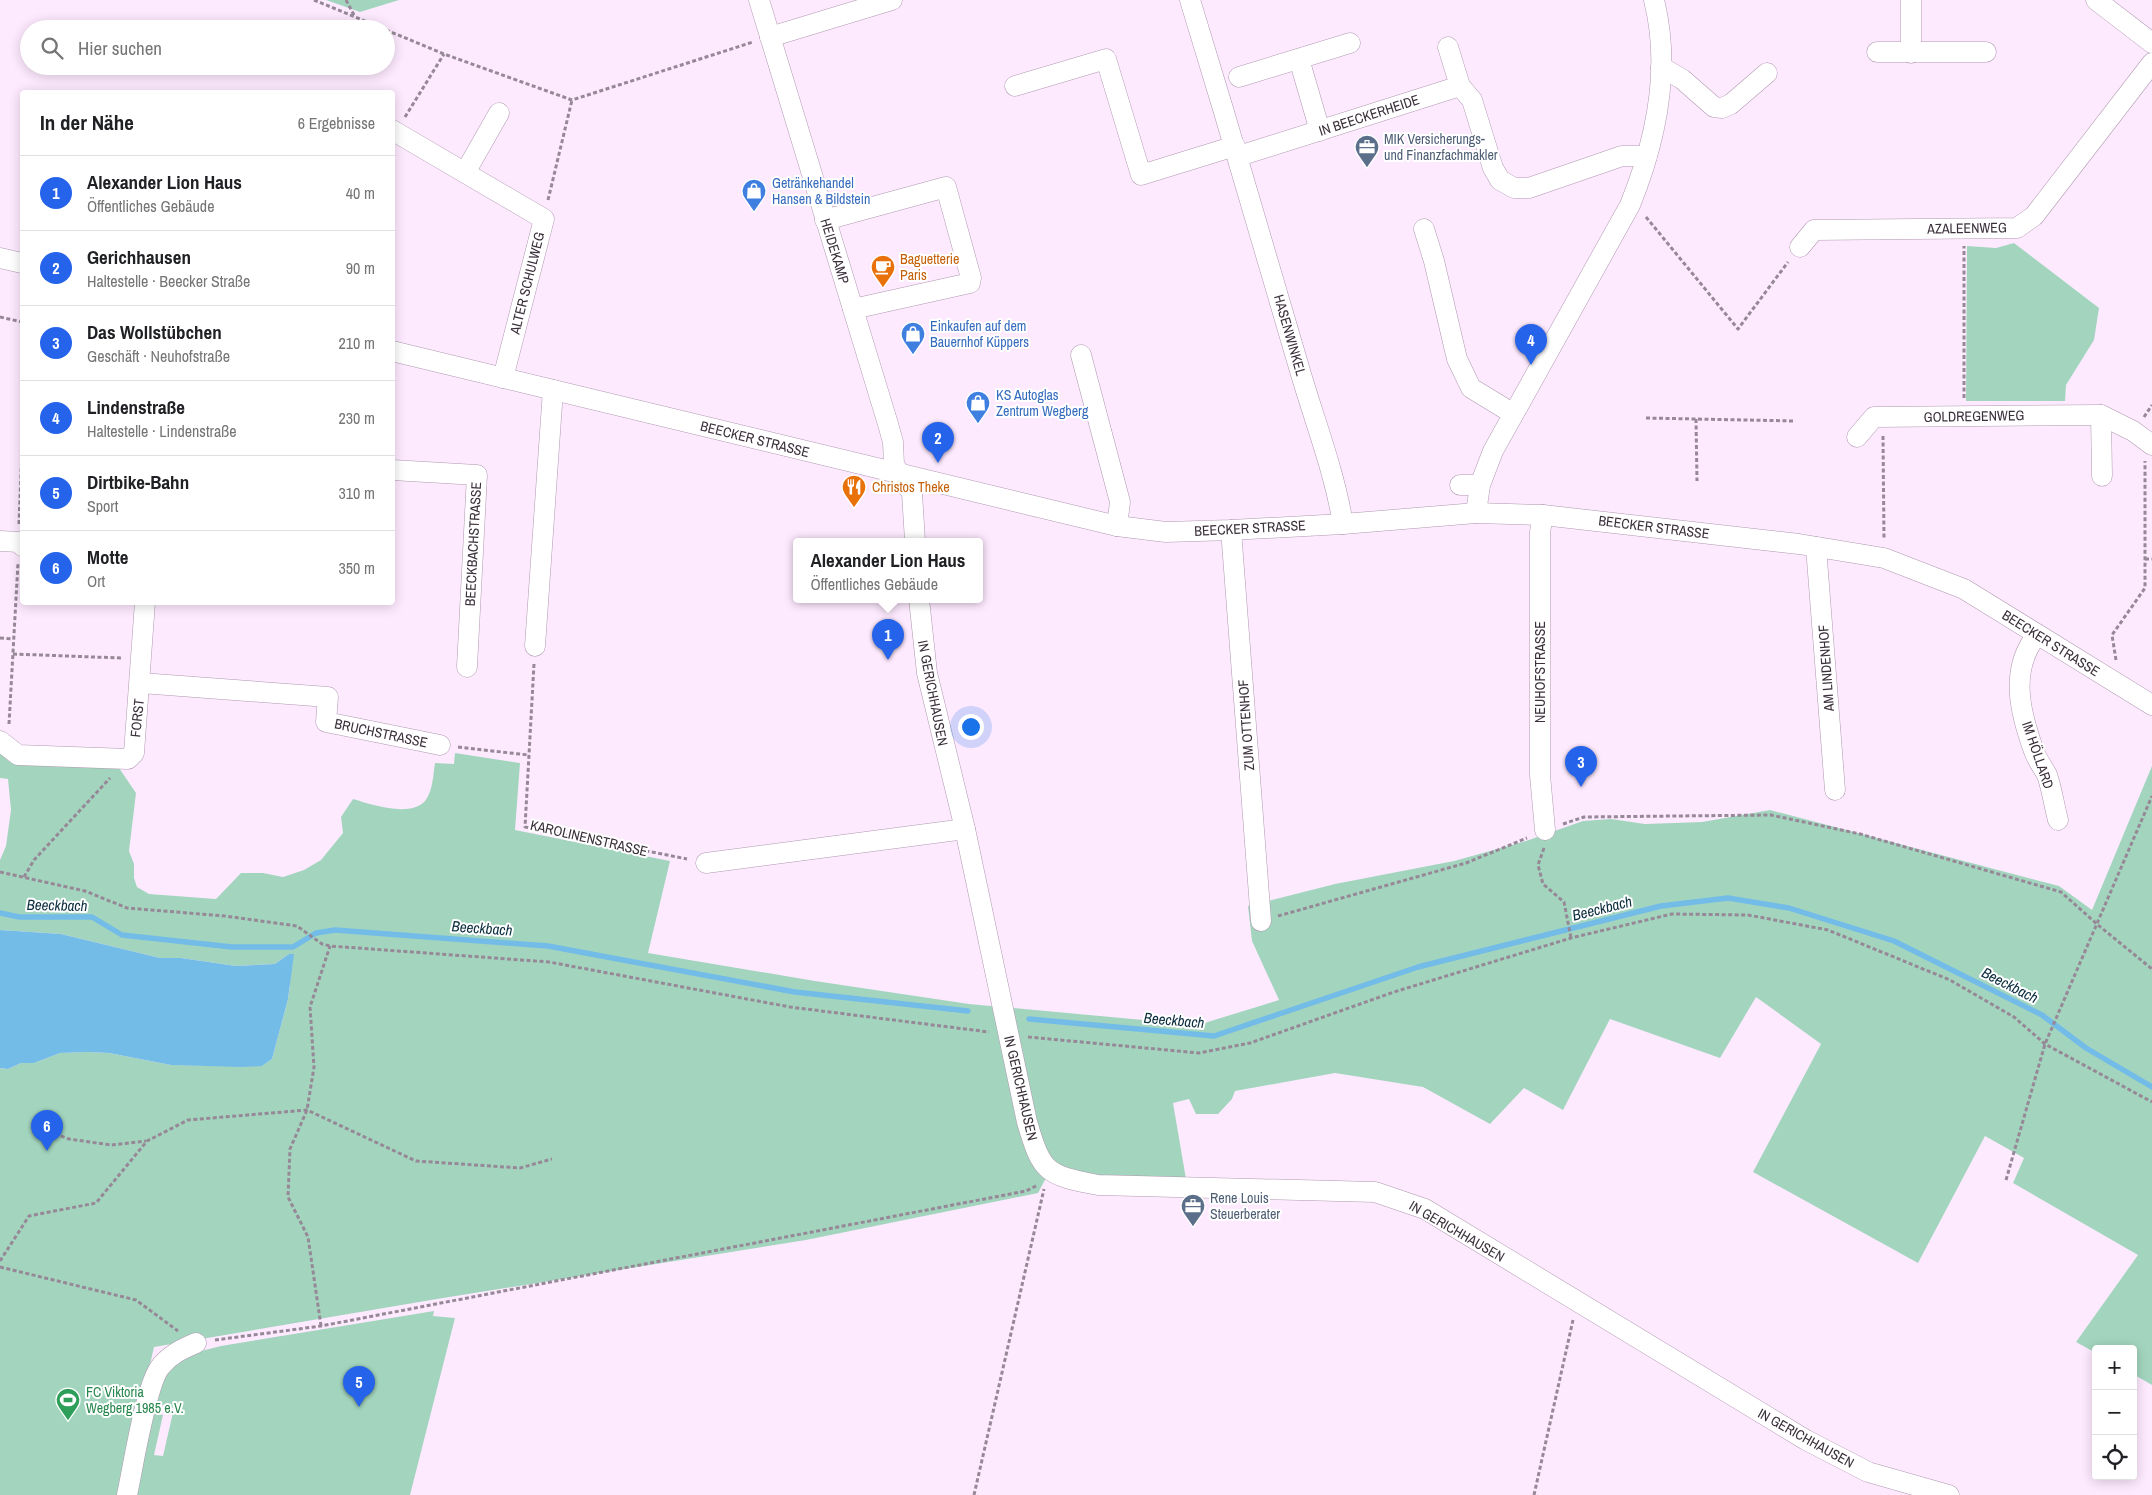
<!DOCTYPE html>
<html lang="de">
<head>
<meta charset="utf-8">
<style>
  body { margin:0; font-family:"Archivo Narrow",sans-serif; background:#f6f6f6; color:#202124 }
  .controls { position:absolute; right:15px; bottom:15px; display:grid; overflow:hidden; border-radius:5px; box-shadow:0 2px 12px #0003 }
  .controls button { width:45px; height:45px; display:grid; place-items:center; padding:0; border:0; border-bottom:1px solid #e0e0e0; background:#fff; color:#202124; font:25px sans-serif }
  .you { position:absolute; left:970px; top:726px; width:18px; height:18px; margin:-12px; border:4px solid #fff; border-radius:50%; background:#1a73e8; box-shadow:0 0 0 8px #1a73e833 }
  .badge { display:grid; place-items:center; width:32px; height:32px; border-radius:50%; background:#2563eb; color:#fff; font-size:16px; font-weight:700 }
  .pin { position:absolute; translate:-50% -41px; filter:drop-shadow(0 1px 2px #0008) }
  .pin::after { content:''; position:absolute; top:26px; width:18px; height:15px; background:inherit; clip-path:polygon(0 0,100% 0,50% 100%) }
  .popup { position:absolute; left:793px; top:538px; width:190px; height:65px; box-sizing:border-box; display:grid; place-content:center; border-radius:5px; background:#fff; filter:drop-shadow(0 1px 4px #0005); font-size:16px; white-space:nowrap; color:#757577 }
  .popup b { font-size:19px; color:#202124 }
  .popup::after { content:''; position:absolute; left:50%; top:100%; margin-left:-10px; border:10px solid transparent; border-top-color:#fff }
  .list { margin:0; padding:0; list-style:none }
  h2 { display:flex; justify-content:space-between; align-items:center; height:65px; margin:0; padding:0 20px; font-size:21px }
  h2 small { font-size:16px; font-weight:400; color:#757577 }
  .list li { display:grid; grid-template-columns:32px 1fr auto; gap:15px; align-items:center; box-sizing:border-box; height:75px; padding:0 20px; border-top:1px solid #e0e0e0 }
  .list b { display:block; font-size:19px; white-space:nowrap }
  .list p { margin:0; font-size:16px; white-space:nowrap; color:#757577 }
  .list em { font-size:16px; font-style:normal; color:#757577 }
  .icon { flex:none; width:28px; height:28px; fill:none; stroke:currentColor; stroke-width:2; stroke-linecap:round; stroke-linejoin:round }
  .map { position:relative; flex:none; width:2152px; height:1495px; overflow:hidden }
  .search { position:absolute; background:#fff; box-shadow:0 2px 12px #0003; left:20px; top:20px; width:375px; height:55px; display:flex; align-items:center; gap:12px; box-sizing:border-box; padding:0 18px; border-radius:28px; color:#757577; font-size:19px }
  .panel { position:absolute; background:#fff; box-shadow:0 2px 12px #0003; left:20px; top:90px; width:375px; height:515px; border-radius:5px }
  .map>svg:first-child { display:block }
  .green { fill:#a3d5be }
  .water { fill:#73bce8 }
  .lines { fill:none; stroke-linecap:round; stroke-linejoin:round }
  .stream { stroke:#73bce8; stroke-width:5.5 }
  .minor-casing { stroke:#af98b0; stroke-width:21 }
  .path { stroke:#968897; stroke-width:3; stroke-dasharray:4 2.5; stroke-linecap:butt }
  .minor { stroke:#fff; stroke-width:20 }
  .labels { text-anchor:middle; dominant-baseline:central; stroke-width:4; stroke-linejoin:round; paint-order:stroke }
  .street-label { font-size:14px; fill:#3b313b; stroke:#fff }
  .service-label { font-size:14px; fill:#4e5e75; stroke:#fff; text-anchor:start }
  .shop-label { font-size:14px; fill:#366cbe; stroke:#fff; text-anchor:start }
  .food-label { font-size:14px; fill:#c56008; stroke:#fff; text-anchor:start }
  .leisure-label { font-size:14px; fill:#27864d; stroke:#fff; text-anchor:start }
  .water-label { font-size:15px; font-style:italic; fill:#0b2d3f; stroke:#fff }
</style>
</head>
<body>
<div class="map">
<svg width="2152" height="1495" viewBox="0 0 2152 1495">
  <rect width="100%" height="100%" fill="#feeaff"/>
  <!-- green -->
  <g class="green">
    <path d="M326 0H399L360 12Z"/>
    <path d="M2014 243 2099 308 2094 340 2066 385 2065 401H1966L1967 246 1996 248Z"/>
    <path d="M0 751 117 765 136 793 129 851 134 864V878L137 887 149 894 216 899 241 873H263L283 877 304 870 321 860 343 833 341 817 353 799C370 804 410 818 425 801 433 791 433 775 435 763L454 764 455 753 520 763 515 830 670 861 648 953 815 981 969 1004 1198 1025 1279 1000 1252 941 1248 906 1335 884 1454 861 1526 841 1583 821 1611 819 1645 824 1702 822 1770 810 2059 886 2092 910 2152 766V1385L2133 1374V1349H2096V1353L2076 1342 2138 1255 2013 1183 2024 1158 1985 1136 1918 1263 1753 1172 1821 1044 1756 997 1720 1058 1610 1019 1563 1110 1524 1088 1490 1124 1423 1087 1335 1073 1235 1091 1232 1099 1218 1114H1196L1189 1099 1173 1103 1186 1179 1088 1177 1054 1163 1038 1193 806 1240 437 1299 154 1347 120 1495H0V1068L8 1069 21 1063H34L60 1053 87 1052 109 1053 171 1065 262 1066 272 1059 288 999 290 985 289 954 275 964 236 966 181 958H160L61 934 0 930V860L6 846 11 810 8 779 0 778Z"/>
    <path d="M434 1311 433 1316 455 1318 410 1495H133L152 1413 163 1415 154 1455 163 1456 174 1408 154 1403 167 1368 189 1354 221 1346Z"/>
  </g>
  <!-- water -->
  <path class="water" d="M0 930 61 934 160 958H181L236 966 275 964 289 954H294L288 999 272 1059 262 1066 242 1067 171 1065 109 1053 87 1052 60 1053 34 1063H21L8 1069 0 1068Z"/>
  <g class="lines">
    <!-- stream -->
    <g class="stream">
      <path d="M0 913 19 917H92L122 935 232 947H293L316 933 335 930 548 946 795 992 968 1011"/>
      <path d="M1029 1019 1214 1036 1418 967 1661 906 1728 898 1789 908 1894 941 2042 1015 2086 1048 2152 1087"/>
    </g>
    <defs>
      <g id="minor">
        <path d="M759 0 888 424 893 442 894 465 912 493 915 541"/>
        <path d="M1190 0C1227 121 1263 242 1298 364 1313 417 1334 469 1343 524"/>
        <path d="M1911 0V53"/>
        <path d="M2096 0 2152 43"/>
        <path d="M770 37 892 0"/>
        <path d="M1877 52H1986"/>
        <path d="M1299 59 1320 131"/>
        <path d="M1661 67 1682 79 1714 107 1722 108 1731 104 1767 73"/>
        <path d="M1239 77 1350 43"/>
        <path d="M1015 86 1106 59 1141 175 1235 146"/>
        <path d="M1460 86 1472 100 1493 168 1500 180 1514 188H1529L1622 156H1647"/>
        <path d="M392 130 544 219 503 378"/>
        <path d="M1239 156 1460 86 1448 47"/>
        <path d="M466 171 499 113"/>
        <path d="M825 220 946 187 971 278 970 283 853 309"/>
        <path d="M1424 229 1434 261 1457 359 1471 388 1512 413"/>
        <path d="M1800 247 1814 230 2017 228 2034 216 2152 63"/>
        <path d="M0 258 22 263"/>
        <path d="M392 351 1117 526 1166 532 1231 530 1343 524 1476 513 1543 515 1799 544 1884 558 1964 589 2152 705"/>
        <path d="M1081 355 1120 502 1117 526"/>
        <path d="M2101 415 2102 476"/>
        <path d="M1857 437 1874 417 2101 415 2133 431 2152 445"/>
        <path d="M392 470 477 475 467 667"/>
        <path d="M1460 485H1480"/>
        <path d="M1476 513 1480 485 1493 451 1630 205C1656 141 1671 68 1654 0"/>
        <path d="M1543 515 1540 532V775L1545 830"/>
        <path d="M1231 530 1261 921"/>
        <path d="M0 541 19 542 22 546"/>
        <path d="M1816 547 1835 790"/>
        <path d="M919 599 927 673 965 829 1027 1122C1042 1173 1046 1175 1098 1185L1375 1192 1425 1209 1806 1440 1868 1472 1949 1495"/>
        <path d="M2037 635C2009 669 2020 713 2034 751 2037 760 2043 767 2047 775 2052 789 2054 805 2058 820"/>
        <path d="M535 646 553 390"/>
        <path d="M141 683 328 697 326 722 440 745"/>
        <path d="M0 741 18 755 128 759 134 753 145 602"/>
        <path d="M706 863 965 829"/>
        <path d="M127 1495C133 1468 146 1383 161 1366 171 1354 182 1349 196 1343"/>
      </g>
    </defs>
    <!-- minor casing -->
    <use href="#minor" class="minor-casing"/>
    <!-- path -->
    <g class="path">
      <path d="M314 0 384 29"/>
      <path d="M346 0 354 15"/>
      <path d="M386 30 444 54 572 100 753 42"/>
      <path d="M405 117 444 54"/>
      <path d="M548 200 572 100"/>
      <path d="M1646 217 1738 329 1788 262"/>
      <path d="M0 317 22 322"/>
      <path d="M1964 398V246"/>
      <path d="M2144 417 2152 405"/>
      <path d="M1646 418 1795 421"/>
      <path d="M1696 419 1697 481"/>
      <path d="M1883 436 1884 540"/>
      <path d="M19 524 22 450"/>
      <path d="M2145 559H2152"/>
      <path d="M0 638 13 639"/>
      <path d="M13 654 121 658"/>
      <path d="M2116 660 2112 635 2145 588V461"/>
      <path d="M534 664 525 827 687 859"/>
      <path d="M9 724 18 563"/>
      <path d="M458 747 528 755"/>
      <path d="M1563 824 1584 817 1771 815 1860 834 2061 892 2098 925 2152 969"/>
      <path d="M1544 848 1538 865 1543 884 1564 902 1571 938"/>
      <path d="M0 872 85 891 127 908 225 916 297 926 322 944 330 946 549 962 790 1007 989 1032"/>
      <path d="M24 877 34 860 110 778"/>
      <path d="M1278 916 1466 863 1527 838"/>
      <path d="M1028 1037 1199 1053 1250 1043 1394 992 1571 938 1672 914 1748 915 1828 930 1950 980 2014 1017 2045 1044 2152 1102"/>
      <path d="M38 1138 48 1131 69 1139 111 1145 146 1141"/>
      <path d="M2006 1180 2045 1044 2152 796"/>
      <path d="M0 1261 29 1216 96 1203 147 1141 188 1120 307 1110 416 1161 520 1168 552 1159"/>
      <path d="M0 1267 136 1300 178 1331"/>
      <path d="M321 1326 308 1237 288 1197 290 1149 307 1110 314 1067 310 1007 330 946"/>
      <path d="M215 1340 321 1326 1026 1191 1038 1185"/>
      <path d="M974 1495 1044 1189"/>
      <path d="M1534 1495 1573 1320"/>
    </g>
    <!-- minor -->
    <use href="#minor" class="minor"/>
  </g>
  <!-- icons -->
  <defs>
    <symbol id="office-pin" viewBox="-11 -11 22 30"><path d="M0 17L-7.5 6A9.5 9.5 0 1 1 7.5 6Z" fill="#5c6f8a" stroke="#fff"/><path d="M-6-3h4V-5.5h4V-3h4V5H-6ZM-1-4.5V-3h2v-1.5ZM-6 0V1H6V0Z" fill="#fff"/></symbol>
    <symbol id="shop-pin" viewBox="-11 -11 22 30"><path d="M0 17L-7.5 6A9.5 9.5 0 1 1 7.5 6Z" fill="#3f7fe0" stroke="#fff"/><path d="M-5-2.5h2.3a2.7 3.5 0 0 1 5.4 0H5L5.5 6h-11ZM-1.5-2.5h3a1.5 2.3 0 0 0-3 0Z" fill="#fff"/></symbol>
    <symbol id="cafe-pin" viewBox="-11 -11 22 30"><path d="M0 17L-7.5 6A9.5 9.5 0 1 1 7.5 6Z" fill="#e8710a" stroke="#fff"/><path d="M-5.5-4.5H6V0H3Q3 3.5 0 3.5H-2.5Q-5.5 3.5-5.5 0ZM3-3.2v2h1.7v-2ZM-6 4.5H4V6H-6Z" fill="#fff"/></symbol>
    <symbol id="restaurant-pin" viewBox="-11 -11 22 30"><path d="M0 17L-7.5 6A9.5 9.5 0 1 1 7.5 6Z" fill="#e8710a" stroke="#fff"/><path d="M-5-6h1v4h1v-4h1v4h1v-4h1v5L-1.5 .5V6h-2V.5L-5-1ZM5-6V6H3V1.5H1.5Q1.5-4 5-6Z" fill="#fff"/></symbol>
    <symbol id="stadium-pin" viewBox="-11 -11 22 30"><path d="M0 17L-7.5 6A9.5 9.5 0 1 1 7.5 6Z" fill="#2e9e5b" stroke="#fff"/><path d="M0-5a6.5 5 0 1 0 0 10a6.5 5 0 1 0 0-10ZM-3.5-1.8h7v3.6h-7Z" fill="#fff"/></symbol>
  </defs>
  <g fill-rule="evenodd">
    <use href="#office-pin" x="1353" y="133" width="28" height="38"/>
    <use href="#shop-pin" x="740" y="177" width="28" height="38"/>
    <use href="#cafe-pin" x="869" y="253" width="28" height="38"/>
    <use href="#shop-pin" x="899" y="320" width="28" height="38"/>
    <use href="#shop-pin" x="964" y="389" width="28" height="38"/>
    <use href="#restaurant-pin" x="840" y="473" width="28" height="38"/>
    <use href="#office-pin" x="1179" y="1192" width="28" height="38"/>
    <use href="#stadium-pin" x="54" y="1386" width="28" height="38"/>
  </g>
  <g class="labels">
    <!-- street labels -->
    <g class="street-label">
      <text transform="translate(1369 115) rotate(-18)">IN BEECKERHEIDE</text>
      <text transform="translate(1967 228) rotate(-1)">AZALEENWEG</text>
      <text transform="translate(835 251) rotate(73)">HEIDEKAMP</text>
      <text transform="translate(527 283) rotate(-76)">ALTER SCHULWEG</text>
      <text transform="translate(1290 335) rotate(74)">HASENWINKEL</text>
      <text transform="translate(1974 416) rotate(-1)">GOLDREGENWEG</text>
      <text transform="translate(755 439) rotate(14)">BEECKER STRASSE</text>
      <text transform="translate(1654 527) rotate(7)">BEECKER STRASSE</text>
      <text transform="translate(1250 528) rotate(-3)">BEECKER STRASSE</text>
      <text transform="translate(473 544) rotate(-87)">BEECKBACHSTRASSE</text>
      <text transform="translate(2051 643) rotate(32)">BEECKER STRASSE</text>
      <text transform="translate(1826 668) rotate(-94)">AM LINDENHOF</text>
      <text transform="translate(1540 672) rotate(-90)">NEUHOFSTRASSE</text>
      <text transform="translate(933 693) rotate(79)">IN GERICHHAUSEN</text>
      <text transform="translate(137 718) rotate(-84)">FORST</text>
      <text transform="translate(1246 725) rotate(-94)">ZUM OTTENHOF</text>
      <text transform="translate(381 733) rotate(12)">BRUCHSTRASSE</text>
      <text transform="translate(2038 755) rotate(71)">IM HÖLLARD</text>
      <text transform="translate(589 838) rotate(13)">KAROLINENSTRASSE</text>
      <text transform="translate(1021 1088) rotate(77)">IN GERICHHAUSEN</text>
      <text transform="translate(1457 1231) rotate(30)">IN GERICHHAUSEN</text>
      <text transform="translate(1806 1438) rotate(29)">IN GERICHHAUSEN</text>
    </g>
    <!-- service labels -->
    <g class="service-label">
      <text x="1384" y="139">MIK Versicherungs-<tspan x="1384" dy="16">und Finanzfachmakler</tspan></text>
      <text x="1210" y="1198">Rene Louis<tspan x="1210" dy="16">Steuerberater</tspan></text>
    </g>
    <!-- shop labels -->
    <g class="shop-label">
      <text x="772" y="183">Getränkehandel<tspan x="772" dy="16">Hansen &amp; Bildstein</tspan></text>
      <text x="930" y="326">Einkaufen auf dem<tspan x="930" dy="16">Bauernhof Küppers</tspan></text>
      <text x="996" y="395">KS Autoglas<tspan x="996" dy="16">Zentrum Wegberg</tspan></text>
    </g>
    <!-- food labels -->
    <g class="food-label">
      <text x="900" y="259">Baguetterie<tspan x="900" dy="16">Paris</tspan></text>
      <text x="872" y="487">Christos Theke</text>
    </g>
    <!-- leisure labels -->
    <g class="leisure-label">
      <text x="86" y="1392">FC Viktoria<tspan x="86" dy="16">Wegberg 1985 e.V.</tspan></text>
    </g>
    <!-- water labels -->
    <g class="water-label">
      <text transform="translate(57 905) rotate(1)">Beeckbach</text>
      <text transform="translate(1602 908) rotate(-14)">Beeckbach</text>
      <text transform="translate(482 928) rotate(4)">Beeckbach</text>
      <text transform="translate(2010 985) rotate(27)">Beeckbach</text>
      <text transform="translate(1174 1020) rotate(5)">Beeckbach</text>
    </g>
  </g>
</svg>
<div class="controls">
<button>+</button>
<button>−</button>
<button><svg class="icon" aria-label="locate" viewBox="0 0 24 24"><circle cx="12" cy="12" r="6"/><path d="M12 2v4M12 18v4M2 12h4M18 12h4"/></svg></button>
</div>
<div class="you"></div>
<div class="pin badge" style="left:888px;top:660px">1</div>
<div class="popup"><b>Alexander Lion Haus</b>Öffentliches Gebäude</div>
<div class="pin badge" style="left:938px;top:463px">2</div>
<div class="pin badge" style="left:1581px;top:787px">3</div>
<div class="pin badge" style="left:1531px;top:365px">4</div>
<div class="pin badge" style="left:359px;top:1407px">5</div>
<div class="pin badge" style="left:47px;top:1151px">6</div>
<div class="search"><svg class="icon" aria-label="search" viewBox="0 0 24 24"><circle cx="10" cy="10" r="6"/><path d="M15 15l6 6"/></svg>Hier suchen</div>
<section class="panel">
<h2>In der Nähe<small>6 Ergebnisse</small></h2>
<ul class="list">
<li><span class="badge">1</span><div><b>Alexander Lion Haus</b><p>Öffentliches Gebäude</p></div><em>40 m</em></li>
<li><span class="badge">2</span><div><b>Gerichhausen</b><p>Haltestelle · Beecker Straße</p></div><em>90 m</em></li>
<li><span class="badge">3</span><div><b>Das Wollstübchen</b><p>Geschäft · Neuhofstraße</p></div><em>210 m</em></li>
<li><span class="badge">4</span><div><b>Lindenstraße</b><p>Haltestelle · Lindenstraße</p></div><em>230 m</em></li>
<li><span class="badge">5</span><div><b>Dirtbike-Bahn</b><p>Sport</p></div><em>310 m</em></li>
<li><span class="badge">6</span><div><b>Motte</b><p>Ort</p></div><em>350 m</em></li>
</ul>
</section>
</div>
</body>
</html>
